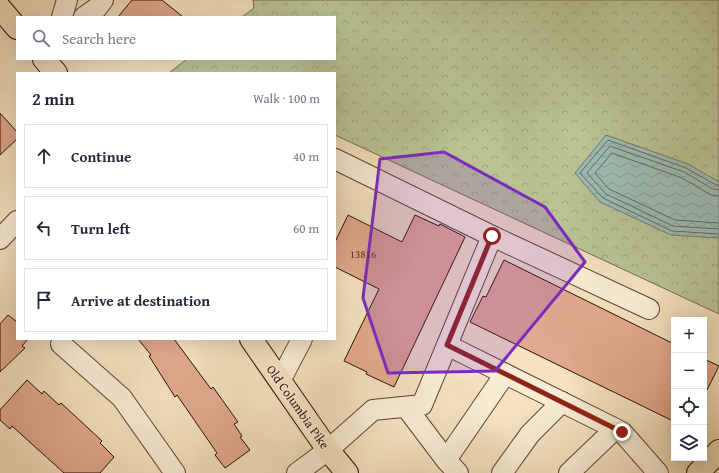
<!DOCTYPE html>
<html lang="en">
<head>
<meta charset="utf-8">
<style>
  body { margin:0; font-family:"Gentium Book Plus",serif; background:#f2f2f3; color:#1f2937 }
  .controls { position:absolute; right:12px; bottom:12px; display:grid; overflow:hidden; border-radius:0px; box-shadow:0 4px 16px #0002 }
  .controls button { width:36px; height:36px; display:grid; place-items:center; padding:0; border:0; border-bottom:1px solid #e0e1e3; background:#fff; color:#1f2937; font:20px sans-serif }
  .stop { position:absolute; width:12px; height:12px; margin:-9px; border:3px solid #8f2418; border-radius:50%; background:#fff }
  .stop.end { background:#8f2418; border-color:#fff; box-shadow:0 1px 4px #0008 }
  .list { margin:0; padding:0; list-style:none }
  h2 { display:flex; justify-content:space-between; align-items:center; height:52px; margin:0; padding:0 16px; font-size:17px }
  h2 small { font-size:13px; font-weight:400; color:#747a83 }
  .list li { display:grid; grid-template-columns:26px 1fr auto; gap:12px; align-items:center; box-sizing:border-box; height:64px; margin:0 8px 8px; padding:0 8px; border:1px solid #e0e1e3; border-radius:0px }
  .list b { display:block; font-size:15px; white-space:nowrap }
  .list em { font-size:13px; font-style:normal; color:#747a83 }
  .icon { flex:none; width:22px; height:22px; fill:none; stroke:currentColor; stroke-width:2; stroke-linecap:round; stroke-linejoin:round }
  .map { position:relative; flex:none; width:719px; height:473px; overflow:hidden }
  .search { position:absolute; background:#fff; box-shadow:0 4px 16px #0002; left:16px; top:16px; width:320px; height:44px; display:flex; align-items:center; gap:10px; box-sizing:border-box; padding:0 14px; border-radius:0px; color:#747a83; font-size:15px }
  .panel { position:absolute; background:#fff; box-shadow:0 4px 16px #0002; left:16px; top:72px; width:320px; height:268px; border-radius:0px }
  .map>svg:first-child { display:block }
  .forest { fill:url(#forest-crowns); stroke:#72684c }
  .water { fill:url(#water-waves); stroke:#6f776e }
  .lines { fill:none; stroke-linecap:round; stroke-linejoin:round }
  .shore { stroke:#64655c; stroke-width:1 }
  .building { fill:#e1a98d; stroke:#2c0d03 }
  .minor-casing { stroke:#5e4232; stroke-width:22 }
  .major-casing { stroke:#2c0d03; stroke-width:24 }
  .minor { stroke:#f8ecd5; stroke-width:20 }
  .major { stroke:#f4e1bf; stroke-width:22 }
  .route { stroke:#8f2418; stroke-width:5 }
  .marked { fill:#7b2cbf; fill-opacity:0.2; stroke:#7b2cbf; stroke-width:3; stroke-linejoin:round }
  .labels { text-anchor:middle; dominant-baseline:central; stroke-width:3; stroke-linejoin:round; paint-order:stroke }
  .number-label { font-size:11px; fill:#593426 }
  .street-label { font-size:13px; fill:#2c0d03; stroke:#f8ecd5 }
</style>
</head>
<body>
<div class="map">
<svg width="719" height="473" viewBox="0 0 719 473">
  <defs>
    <pattern id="forest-crowns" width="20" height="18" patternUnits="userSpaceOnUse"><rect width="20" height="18" fill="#b9c394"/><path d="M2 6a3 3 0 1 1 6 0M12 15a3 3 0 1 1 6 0" fill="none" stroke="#9fa67e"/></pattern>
    <pattern id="water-waves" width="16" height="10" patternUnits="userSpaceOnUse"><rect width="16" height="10" fill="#9cbdb5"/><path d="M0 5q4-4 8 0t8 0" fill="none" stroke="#87a19a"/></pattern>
  </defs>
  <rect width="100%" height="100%" fill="#f4e1bf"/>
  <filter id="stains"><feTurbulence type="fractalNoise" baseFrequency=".005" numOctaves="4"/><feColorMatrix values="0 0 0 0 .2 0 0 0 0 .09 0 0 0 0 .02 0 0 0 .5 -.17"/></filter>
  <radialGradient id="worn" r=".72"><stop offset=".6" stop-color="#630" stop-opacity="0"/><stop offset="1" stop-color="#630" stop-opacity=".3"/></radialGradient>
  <!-- forest -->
  <path class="forest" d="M253 0H719V314L335 135V73H169L187 59H335V17H242L254 8Z"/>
  <!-- water -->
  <path class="water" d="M606 135 688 164 719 182V238L671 235 600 202 575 173Z"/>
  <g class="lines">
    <!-- shore -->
    <g class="shore">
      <path d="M719 185H716L686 168 608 140 580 173 603 198 672 231 719 234"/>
      <path d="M719 190 713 189 684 172 610 146 587 173 606 194 673 226 719 229"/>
      <path d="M719 196 711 195 682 178 612 153 595 173 609 189 675 220 719 223"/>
    </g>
  </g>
  <!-- building -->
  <g class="building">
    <path d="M132 0H162L183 17H118Z"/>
    <path d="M0 113 17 132V139L0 155Z"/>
    <path d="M348 215 402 242 415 215 439 226 440 224 465 237 394 387 366 374 367 372 344 361 379 289 335 267V242Z"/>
    <path d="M504 260 674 344V418L671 420 470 322 483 296 486 297Z"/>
    <path d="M8 315 17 322V339H28L22 346 25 348 0 372V324Z"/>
    <path d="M138 339H174L211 389 213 387 238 422 234 424 242 436 240 437 250 450 225 468 215 455 217 453 177 395 175 397 149 356 151 355Z"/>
    <path d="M704 359 719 366 707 390 704 392Z"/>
    <path d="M27 380 42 394 44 391 59 405 61 403 102 441 100 443 114 457 100 473H64L12 426 10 429 0 420V410Z"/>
  </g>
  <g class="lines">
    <defs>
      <g id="minor">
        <path d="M62 17 67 0"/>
        <path d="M84 17 97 8 103 0"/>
        <path d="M335 159 492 236 447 345"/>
        <path d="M492 236 649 309"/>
        <path d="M0 239 17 221"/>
        <path d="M61 344 122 398 175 473"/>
        <path d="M280 381 302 339"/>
        <path d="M406 407 446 460 505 374"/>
        <path d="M446 460 458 473"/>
        <path d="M297 473 328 450 373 410 422 405 447 345 622 432 658 473"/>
        <path d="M502 473 530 434 562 402"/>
        <path d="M569 473 615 429"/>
      </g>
      <g id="major">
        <path d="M0 8 17 28"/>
        <path d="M44 59 56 73"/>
        <path d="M251 339 328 450 347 473"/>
        <path d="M698 473 719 451"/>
      </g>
    </defs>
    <!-- minor casing -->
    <use href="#minor" class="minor-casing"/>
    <!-- major casing -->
    <use href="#major" class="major-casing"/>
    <!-- minor -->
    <use href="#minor" class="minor"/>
    <!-- major -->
    <use href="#major" class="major"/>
  </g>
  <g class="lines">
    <!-- route -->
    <path class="route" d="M492 236 447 345 622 432"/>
  </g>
  <!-- marked area -->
  <path class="marked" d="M444 152 545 207 585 262 495 371 388 373 363 298 380 159Z"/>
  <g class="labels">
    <!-- number labels -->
    <g class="number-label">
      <text x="363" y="254">13816</text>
    </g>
    <!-- street labels -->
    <g class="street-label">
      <text transform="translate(298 407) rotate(55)">Old Columbia Pike</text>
    </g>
  </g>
  <rect width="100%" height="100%" filter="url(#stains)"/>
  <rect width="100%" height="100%" fill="url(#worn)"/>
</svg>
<div class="controls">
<button>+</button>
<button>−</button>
<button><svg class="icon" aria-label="locate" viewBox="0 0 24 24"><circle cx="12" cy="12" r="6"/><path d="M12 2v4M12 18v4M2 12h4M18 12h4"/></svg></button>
<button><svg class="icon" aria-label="layers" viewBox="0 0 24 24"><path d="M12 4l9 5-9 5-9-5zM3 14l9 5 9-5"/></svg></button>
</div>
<div class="stop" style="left:492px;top:236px"></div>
<div class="stop end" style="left:622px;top:432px"></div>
<div class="search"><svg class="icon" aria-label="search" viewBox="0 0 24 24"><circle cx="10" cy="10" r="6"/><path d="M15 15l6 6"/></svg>Search here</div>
<section class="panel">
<h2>2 min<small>Walk · 100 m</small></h2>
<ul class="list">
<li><svg class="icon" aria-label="ahead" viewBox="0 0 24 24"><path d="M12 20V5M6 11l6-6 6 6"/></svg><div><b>Continue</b></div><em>40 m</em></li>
<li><svg class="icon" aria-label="left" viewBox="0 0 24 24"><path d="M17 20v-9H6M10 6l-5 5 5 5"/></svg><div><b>Turn left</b></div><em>60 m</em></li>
<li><svg class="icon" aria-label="arrive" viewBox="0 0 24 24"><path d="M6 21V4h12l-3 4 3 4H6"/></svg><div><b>Arrive at destination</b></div></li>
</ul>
</section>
</div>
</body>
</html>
